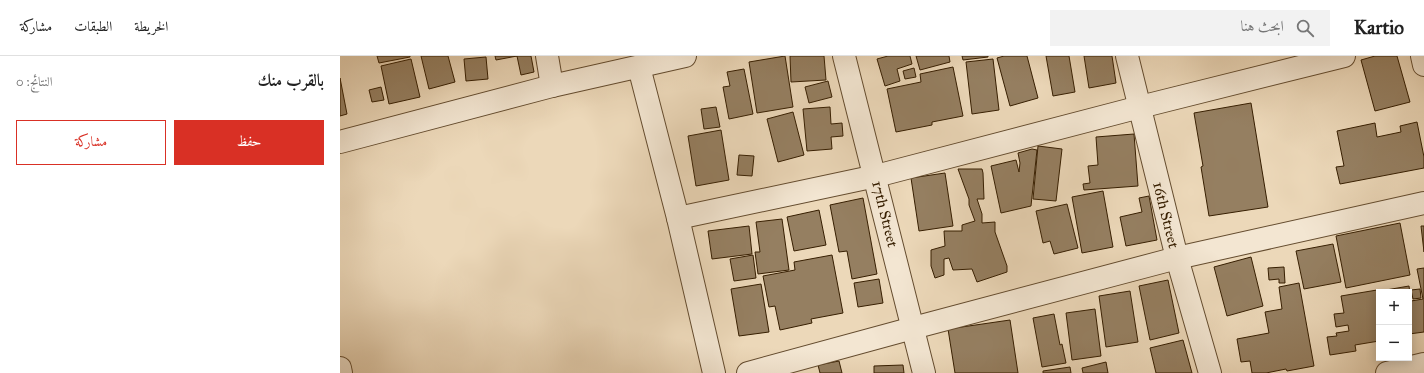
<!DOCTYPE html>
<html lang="ar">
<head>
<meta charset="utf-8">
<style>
  body { margin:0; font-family:"IM FELL Great Primer",Amiri,serif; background:#f2f2f2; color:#222; direction:rtl }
  .controls { position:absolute; right:12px; bottom:12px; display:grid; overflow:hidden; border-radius:0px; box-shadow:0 2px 10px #0003 }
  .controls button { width:36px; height:36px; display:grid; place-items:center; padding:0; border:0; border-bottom:1px solid #e0e0e0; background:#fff; color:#222; font:20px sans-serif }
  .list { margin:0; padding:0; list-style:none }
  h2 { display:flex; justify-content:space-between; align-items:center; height:52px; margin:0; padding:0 16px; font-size:17px }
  h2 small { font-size:13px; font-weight:400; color:#767676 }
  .actions { display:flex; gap:8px; padding:12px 16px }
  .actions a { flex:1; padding:9px 0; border:1px solid #d93025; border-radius:0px; text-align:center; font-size:14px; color:#d93025 }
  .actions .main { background:#d93025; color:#fff }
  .icon { flex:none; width:22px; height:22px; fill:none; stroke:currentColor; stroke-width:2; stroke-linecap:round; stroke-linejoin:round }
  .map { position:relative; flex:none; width:1084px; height:317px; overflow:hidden; direction:ltr }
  header { display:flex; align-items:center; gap:24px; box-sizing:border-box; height:56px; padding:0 20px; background:#fff; border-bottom:1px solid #e0e0e0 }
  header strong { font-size:19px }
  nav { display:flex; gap:22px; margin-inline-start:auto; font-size:14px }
  .search { width:280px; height:36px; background:#f2f2f2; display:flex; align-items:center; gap:10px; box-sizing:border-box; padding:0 14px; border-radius:0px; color:#767676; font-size:15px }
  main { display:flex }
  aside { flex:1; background:#fff }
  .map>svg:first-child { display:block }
  .building { fill:#957f61; stroke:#361e01 }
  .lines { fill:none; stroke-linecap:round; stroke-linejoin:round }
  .minor-casing { stroke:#644c2f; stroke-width:24 }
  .minor { stroke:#f3e6d2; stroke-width:22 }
  .labels { text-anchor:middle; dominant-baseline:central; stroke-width:3.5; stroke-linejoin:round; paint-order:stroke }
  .street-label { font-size:15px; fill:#361e01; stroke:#f3e6d2 }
</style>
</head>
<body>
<header>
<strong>Kartio</strong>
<div class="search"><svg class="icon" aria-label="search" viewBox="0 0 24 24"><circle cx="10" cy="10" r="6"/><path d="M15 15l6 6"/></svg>ابحث هنا</div>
<nav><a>الخريطة</a><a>الطبقات</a><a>مشاركة</a></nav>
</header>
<main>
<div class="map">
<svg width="1084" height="317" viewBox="0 0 1084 317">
  <rect width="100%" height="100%" fill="#ecd8b9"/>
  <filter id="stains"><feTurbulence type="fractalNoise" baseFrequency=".005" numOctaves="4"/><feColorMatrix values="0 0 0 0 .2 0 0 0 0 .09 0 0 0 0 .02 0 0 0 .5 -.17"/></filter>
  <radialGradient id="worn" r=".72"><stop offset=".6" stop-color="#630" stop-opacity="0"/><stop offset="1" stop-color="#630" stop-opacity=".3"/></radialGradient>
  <!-- building -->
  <g class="building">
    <path d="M37 0H70V1L39 7Z"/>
    <path d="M81 0H108L115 26 89 33Z"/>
    <path d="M155 0H191L194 16 181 19 177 0 156 4Z"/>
    <path d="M445 0 453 51 417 57 409 6Z"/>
    <path d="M450 0H484L486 24 451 26Z"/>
    <path d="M548 0H570L572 8 557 13 560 25 545 30 537 3Z"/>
    <path d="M576 0H609L610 6 580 14Z"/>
    <path d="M622 0H648V1L623 4Z"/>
    <path d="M664 0H687L698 42 670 50 657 2Z"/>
    <path d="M706 0H729L735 36 713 40Z"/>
    <path d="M744 0H772L776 27 749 32Z"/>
    <path d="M1035 0H1057L1070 46 1035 55 1021 4Z"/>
    <path d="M146 1 148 23 126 25 124 3Z"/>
    <path d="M71 3 80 41 49 48 41 10Z"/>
    <path d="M653 3 659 54 632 58 626 6Z"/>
    <path d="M613 11 623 60 592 66V69L556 76 547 33 581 26 580 18Z"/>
    <path d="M574 12 576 21 565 23 563 15Z"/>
    <path d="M404 13 413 58 389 63 383 31 390 30 387 16Z"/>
    <path d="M0 22 7 58 0 60Z"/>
    <path d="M488 25 492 41 469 47 465 31Z"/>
    <path d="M41 31 44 44 32 46 29 34Z"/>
    <path d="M911 47 928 151 869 160 861 111 863 110 854 57Z"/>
    <path d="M376 51 380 71 364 73 361 53Z"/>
    <path d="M490 51 491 68 502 67 503 80 491 81 492 93 467 95 463 53Z"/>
    <path d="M453 56 464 99 438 106 427 63Z"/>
    <path d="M1077 66 1084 101V112L1000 128 996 111 1004 110 997 75 1035 67 1037 81 1061 76 1060 70Z"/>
    <path d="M381 74 389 124 356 130 348 80Z"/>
    <path d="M794 78 798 130 744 134 743 128 750 127 748 110 758 109 756 81Z"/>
    <path d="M698 90 722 93 716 145 693 143Z"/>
    <path d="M692 93 697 94 691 150 661 157 651 110 676 104 679 116 680 107 678 97Z"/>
    <path d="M399 99 414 100 412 120 397 119Z"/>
    <path d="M618 113H642L643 117 644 143H637L642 158V167L655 166V176L667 210V216L637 226 632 213 613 214 609 202 604 203V219L595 222 591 210V194L605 190 604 175H622V169L635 165 629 149V143Z"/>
    <path d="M605 117 613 170 579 175 571 122Z"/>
    <path d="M763 135 773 191 742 197 732 141Z"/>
    <path d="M809 140 817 184 786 190 780 161 802 156 799 142Z"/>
    <path d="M523 142 537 218 512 223 507 195 499 196 490 149Z"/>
    <path d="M727 148 738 192 714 198 710 185 703 187 696 155Z"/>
    <path d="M479 154 486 189 454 195 447 161Z"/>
    <path d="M442 163 449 214 418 218 415 196H420L416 166Z"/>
    <path d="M1060 167 1070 219 1006 232 996 180Z"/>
    <path d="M409 170 412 198 372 203 368 175Z"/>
    <path d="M1081 170H1084V196Z"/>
    <path d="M993 188 1001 226 964 233 956 195Z"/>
    <path d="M413 199 416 222 394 225 390 203Z"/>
    <path d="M492 199 503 257 471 263 472 267 440 274 435 250 429 251 423 220 455 214 454 206Z"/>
    <path d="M911 201 923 250 887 260 874 211Z"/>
    <path d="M944 211 945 227H939V223L929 224 928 212Z"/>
    <path d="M1084 212V276L1069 278V236H1046V234L1069 230 1071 245 1083 243 1077 213Z"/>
    <path d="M539 223 543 247 518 251 514 227Z"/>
    <path d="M828 224 839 277 810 284 799 230Z"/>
    <path d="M959 227 974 310 947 315 946 313 926 317H912L910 305 901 306 897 283 929 277 925 256 942 253 939 231Z"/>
    <path d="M421 228 429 276 399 280 391 233Z"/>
    <path d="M1080 233 1081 242 1073 243 1071 234Z"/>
    <path d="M1037 234 1039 248V285L1015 289 1016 295 990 299 987 281 997 280 996 277 1009 275 1008 269 996 271 994 258 1004 257 1001 240Z"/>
    <path d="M790 235 798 286 766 291 759 240Z"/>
    <path d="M755 253 761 300 732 304 726 257Z"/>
    <path d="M714 258 720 289 722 288 726 307 702 311 693 262Z"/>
    <path d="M670 264 678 317H615L608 273Z"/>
    <path d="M843 284 852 317H816L810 292Z"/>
    <path d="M499 305 502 317H480L478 309Z"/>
    <path d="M766 306 768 317H743L742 312Z"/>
    <path d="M563 309 564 317H534V310Z"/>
    <path d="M730 311 731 317H703V315Z"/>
  </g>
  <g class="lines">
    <defs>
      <g id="minor">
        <path d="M207 0 212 30"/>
        <path d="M504 0 584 317"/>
        <path d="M787 0 837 202 870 317"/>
        <path d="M1082 0 1084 9"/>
        <path d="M299 11 338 162 374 317"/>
        <path d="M0 86 212 30 345 0"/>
        <path d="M338 162 536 120 800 51 1004 0"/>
        <path d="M0 312 1 317"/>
        <path d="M408 317 573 272 837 202 1084 147"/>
        <path d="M1047 317 1084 308"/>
      </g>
    </defs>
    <!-- minor casing -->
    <use href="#minor" class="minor-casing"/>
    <!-- minor -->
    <use href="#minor" class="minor"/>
  </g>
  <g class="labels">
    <!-- street labels -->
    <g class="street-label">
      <text transform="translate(545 158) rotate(76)">17th Street</text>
      <text transform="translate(826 159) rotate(76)">16th Street</text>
    </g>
  </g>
  <rect width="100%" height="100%" filter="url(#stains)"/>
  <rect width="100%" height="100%" fill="url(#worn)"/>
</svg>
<div class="controls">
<button>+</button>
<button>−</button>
</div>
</div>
<aside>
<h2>بالقرب منك<small>النتائج: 0</small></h2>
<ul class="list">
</ul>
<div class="actions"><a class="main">حفظ</a><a>مشاركة</a></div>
</aside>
</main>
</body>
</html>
